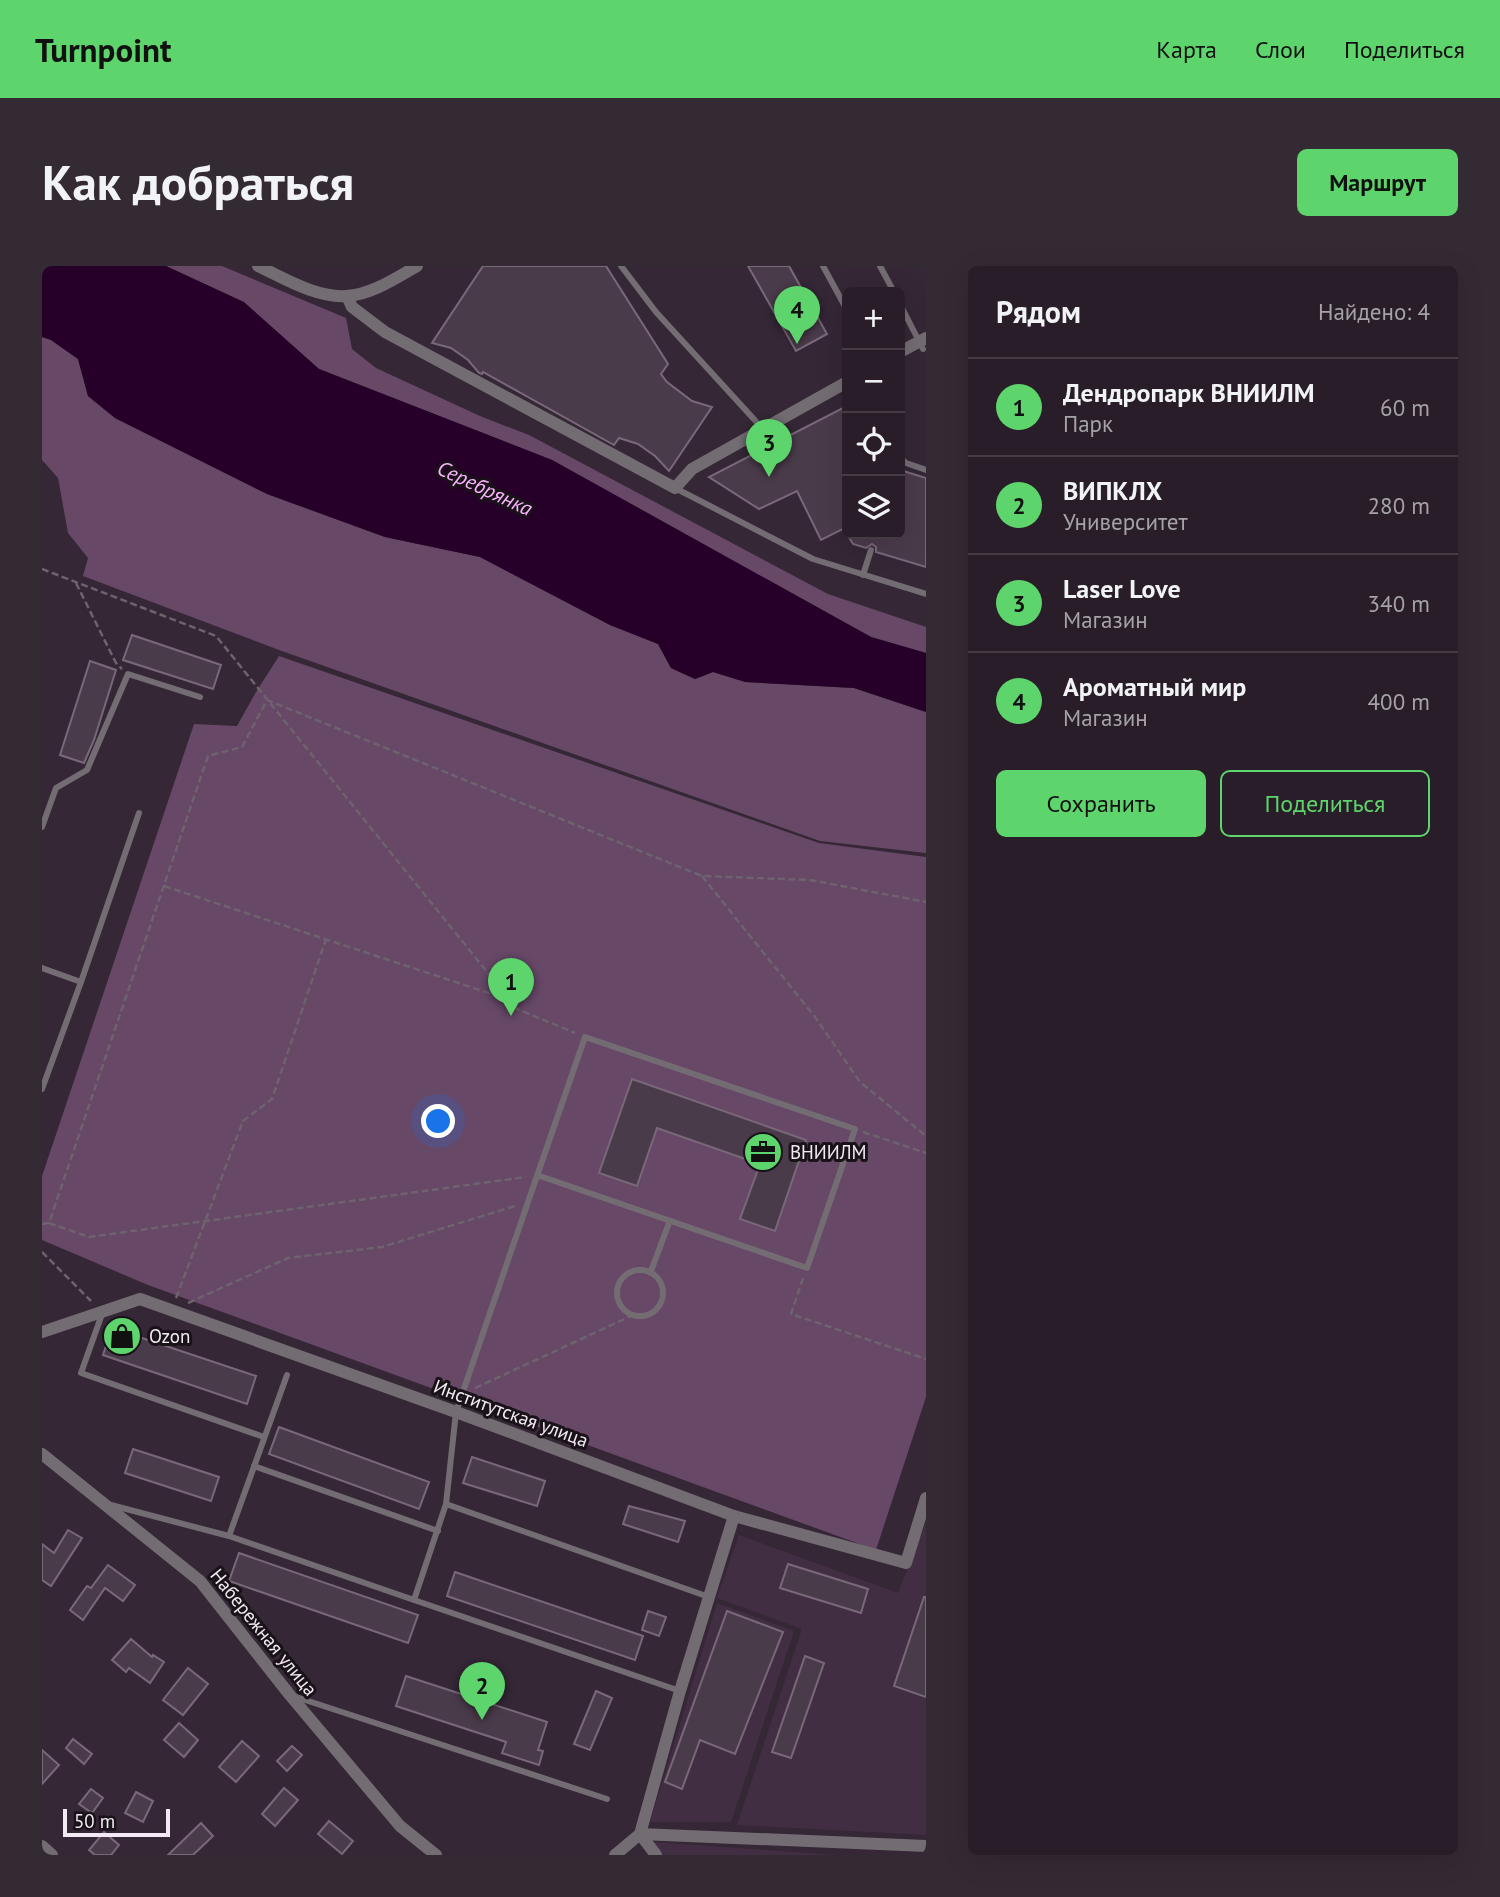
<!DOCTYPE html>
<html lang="ru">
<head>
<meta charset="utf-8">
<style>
  body { margin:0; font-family:"PT Sans",sans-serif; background:#342a34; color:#f1f3f6 }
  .controls { position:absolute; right:21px; top:21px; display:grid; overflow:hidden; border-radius:10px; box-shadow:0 7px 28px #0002 }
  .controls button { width:63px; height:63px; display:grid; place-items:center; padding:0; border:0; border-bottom:2px solid #443b45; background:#281d28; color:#f1f3f6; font:35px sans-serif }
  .scale { position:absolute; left:21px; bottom:18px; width:107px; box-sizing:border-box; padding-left:7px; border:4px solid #f4eaf3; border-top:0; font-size:19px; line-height:24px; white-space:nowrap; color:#f4eaf3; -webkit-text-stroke:5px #191219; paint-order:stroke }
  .you { position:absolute; left:397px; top:856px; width:24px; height:24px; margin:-18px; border:5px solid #fff; border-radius:50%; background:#1a73e8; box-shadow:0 0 0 10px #1a73e833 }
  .badge { display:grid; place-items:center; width:46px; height:46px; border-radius:50%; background:#5ed56c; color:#111; font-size:23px; font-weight:700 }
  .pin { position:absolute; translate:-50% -58px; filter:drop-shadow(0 2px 4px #0008) }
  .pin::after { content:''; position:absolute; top:37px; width:24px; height:21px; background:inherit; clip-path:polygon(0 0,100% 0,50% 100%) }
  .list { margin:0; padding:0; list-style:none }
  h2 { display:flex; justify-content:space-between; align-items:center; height:91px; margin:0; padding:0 28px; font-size:30px }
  h2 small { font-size:23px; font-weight:400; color:#a5a2a8 }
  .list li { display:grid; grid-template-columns:46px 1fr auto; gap:21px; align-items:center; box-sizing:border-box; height:98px; padding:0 28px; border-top:2px solid #443b45 }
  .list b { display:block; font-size:26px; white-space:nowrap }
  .list p { margin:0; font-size:23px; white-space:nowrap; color:#a5a2a8 }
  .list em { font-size:23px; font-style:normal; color:#a5a2a8 }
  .actions { display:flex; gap:14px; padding:21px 28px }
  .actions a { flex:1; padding:16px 0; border:2px solid #5ed56c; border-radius:10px; text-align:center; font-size:24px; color:#5ed56c }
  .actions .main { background:#5ed56c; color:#111 }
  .icon { flex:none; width:38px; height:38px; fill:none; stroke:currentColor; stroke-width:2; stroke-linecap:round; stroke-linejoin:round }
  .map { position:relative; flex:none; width:884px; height:1589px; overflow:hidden; border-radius:10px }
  header { display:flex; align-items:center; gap:42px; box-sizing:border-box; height:98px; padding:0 35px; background:#5ed56c; color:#111 }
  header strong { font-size:33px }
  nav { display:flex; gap:38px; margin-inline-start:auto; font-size:24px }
  .intro { display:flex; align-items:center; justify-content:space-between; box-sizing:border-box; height:168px; padding:0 42px }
  h1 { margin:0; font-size:49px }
  .button { padding:18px 32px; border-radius:10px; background:#5ed56c; color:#111; font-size:24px; font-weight:700 }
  main { display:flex; gap:42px; padding:0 42px }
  aside { flex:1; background:#281d28; border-radius:10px; box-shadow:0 7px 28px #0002 }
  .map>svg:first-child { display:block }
  .built { fill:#422e42 }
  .green { fill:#674867 }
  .water { fill:#27002a }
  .building { fill:#4a3b4a; stroke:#796879; stroke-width:2 }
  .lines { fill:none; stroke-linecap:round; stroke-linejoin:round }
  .path { stroke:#6e626f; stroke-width:2.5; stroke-dasharray:7 3.5; stroke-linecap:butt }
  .lane { stroke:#736c73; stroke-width:6 }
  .street { stroke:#736c73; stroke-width:12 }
  .labels { text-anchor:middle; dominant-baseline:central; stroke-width:6; stroke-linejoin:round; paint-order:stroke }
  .poi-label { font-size:19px; fill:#f4eaf3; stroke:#191219; text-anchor:start }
  .street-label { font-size:19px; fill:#f4eaf3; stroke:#191219 }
  .water-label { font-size:21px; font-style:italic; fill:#fab2fc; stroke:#191219 }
</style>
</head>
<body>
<header>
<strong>Turnpoint</strong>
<nav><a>Карта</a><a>Слои</a><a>Поделиться</a></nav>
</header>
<div class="intro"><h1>Как добраться</h1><a class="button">Маршрут</a></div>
<main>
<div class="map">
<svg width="884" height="1589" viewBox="0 0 884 1589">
  <rect width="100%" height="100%" fill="#352736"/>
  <!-- built -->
  <g class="built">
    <path d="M884 1256V1569L695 1559 760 1363 675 1332 697 1269 856 1327Z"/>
    <path d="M675 1337 752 1365 689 1556H608Z"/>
    <path d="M596 1575 796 1589H612Z"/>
  </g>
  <!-- green -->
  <g class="green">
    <path d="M124 0H180L304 52 310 83 334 102 438 150 487 169 786 328 884 361V387L829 371 510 194 277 103 202 37Z"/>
    <path d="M0 71 9 74 36 93 46 130 73 152 225 228 343 271 438 291 568 359 616 378 629 402 653 413 671 406 704 416 812 422 884 446V587L778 575 237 384 41 310 46 292 26 267 16 212 0 194Z"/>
    <path d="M237 390 777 577 884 591V1131L834 1284 106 1019 0 974V910L152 458 195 460 214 426Z"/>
  </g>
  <!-- water -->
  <path class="water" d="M0 0H124L202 36 277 103 510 194 829 371 884 387V446L812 422 703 416 671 406 653 413 629 402 616 378 568 359 438 291 343 271 225 228 73 152 46 130 36 93 9 74 0 71Z"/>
  <!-- building -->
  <g class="building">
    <path d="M441 0H564L626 98 619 108 625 116 650 135 670 141 627 205 613 190 596 178 577 172 572 179 441 106 440 108 437 107 426 94 409 82 390 77Z"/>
    <path d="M706 0H747L785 68 754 85Z"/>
    <path d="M805 140V261L779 274 755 225 717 243 667 211Z"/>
    <path d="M858 204 884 212V301L834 286V281L830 278 824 282 811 278 805 268H858Z"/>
    <path d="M90 369 179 399 171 423 81 394Z"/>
    <path d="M48 395 74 404 52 474 42 497 18 489Z"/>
    <path d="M590 813 764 874 733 965 698 953 718 898 615 862 595 920 557 907Z"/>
    <path d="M70 1062 214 1110 205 1138 61 1089Z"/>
    <path d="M237 1161 387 1216 377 1243 227 1188Z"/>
    <path d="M91 1183 177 1211 169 1235 83 1207Z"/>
    <path d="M430 1191 503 1215 495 1240 421 1217Z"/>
    <path d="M587 1240 643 1255 636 1276 581 1258Z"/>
    <path d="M26 1264 40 1272 9 1320 0 1314V1278L12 1287Z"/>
    <path d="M197 1287 376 1349 366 1377 187 1315Z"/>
    <path d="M746 1298 826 1323 819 1347 738 1322Z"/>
    <path d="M66 1299 93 1319 81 1335 63 1322 41 1354 28 1344 45 1320 49 1322Z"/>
    <path d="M413 1306 601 1370 593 1394 405 1330Z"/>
    <path d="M882 1331H884V1431L852 1420Z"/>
    <path d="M606 1345 624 1351 617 1370 600 1364Z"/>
    <path d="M685 1345 741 1366 693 1488 658 1474 640 1523 623 1516Z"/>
    <path d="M89 1373 110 1391 111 1389 122 1396 108 1417 87 1402 84 1406 70 1394Z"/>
    <path d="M763 1390 782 1397 749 1492 730 1486Z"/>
    <path d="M146 1402 166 1418 141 1449 121 1434Z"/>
    <path d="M364 1410 505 1456 496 1484 501 1485 497 1499 460 1487 464 1476 354 1440Z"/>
    <path d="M554 1425 570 1432 548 1484 532 1478Z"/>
    <path d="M137 1457 156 1474 142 1491 122 1474Z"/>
    <path d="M31 1473 50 1488 42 1498 24 1482Z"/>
    <path d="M200 1475 217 1490 194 1516 177 1501Z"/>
    <path d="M250 1480 260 1489 245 1505 235 1495Z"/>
    <path d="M0 1484 17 1499 0 1518Z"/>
    <path d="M242 1522 256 1534 233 1560 220 1548Z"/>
    <path d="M49 1523 61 1532 50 1547 37 1538Z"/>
    <path d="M94 1526 111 1535 101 1556 83 1547Z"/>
    <path d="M287 1555 311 1575 300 1588 276 1568Z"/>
    <path d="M159 1557 171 1570 151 1589H126Z"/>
    <path d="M62 1566 77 1579 69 1589H53L47 1584Z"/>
  </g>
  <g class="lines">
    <!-- path -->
    <g class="path">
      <path d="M0 303 174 370 475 743 533 767"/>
      <path d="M34 317 74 397 80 403"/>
      <path d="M660 610 773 751 818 816 884 870"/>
      <path d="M122 620 468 734"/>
      <path d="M821 866 884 887"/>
      <path d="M7 957 47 971 484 911"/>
      <path d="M0 958 7 957 166 490 200 481 225 434 660 610 768 614 884 636"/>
      <path d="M0 986 49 1035"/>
      <path d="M761 1012 749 1048 884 1093"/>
      <path d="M134 1032 201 855 230 833 284 673"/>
      <path d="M146 1037 246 992 340 981 473 940"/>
      <path d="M433 1122 589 1050"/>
    </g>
    <!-- lane -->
    <g class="lane">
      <path d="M579 0 614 46 720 162"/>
      <path d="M781 0 805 44"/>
      <path d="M838 0 852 26"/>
      <path d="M858 38 881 83"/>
      <path d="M858 191 864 197 884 204"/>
      <path d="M633 222 771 293 884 328"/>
      <path d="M821 309 829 284"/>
      <path d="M0 561 14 522 45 504 86 408 158 431"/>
      <path d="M0 702 39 716 0 823"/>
      <path d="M39 716 97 547"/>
      <circle cx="598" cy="1027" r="23"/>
      <path d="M609 1005 627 957"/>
      <path d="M60 1048 39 1107 222 1171"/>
      <path d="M212 1200 396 1265"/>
      <path d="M404 1238 667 1331"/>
      <path d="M69 1239 187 1270 372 1334 404 1238 414 1146 486 936 543 771 813 863 765 1002 495 909"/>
      <path d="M187 1270 245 1109"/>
      <path d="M372 1334 638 1425"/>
      <path d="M251 1430 565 1533"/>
    </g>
    <!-- street -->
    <g class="street">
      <path d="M216 0C242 12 274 32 304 30 329 29 354 12 375 0"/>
      <path d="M305 30 310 41 343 66 633 222 650 203 805 116"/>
      <path d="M858 86 884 72"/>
      <path d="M0 1066 98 1033 414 1146 692 1250 864 1297 884 1232"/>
      <path d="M0 1188 158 1315 247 1428 358 1560 394 1589"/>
      <path d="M598 1568 884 1580"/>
      <path d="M598 1568 614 1589"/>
      <path d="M0 1580 10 1589"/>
      <path d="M573 1589 598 1568 638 1425 692 1250"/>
    </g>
  </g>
  <!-- icons -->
  <defs>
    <symbol id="office-disc" viewBox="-11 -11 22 22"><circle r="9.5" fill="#5ed56c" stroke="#191219"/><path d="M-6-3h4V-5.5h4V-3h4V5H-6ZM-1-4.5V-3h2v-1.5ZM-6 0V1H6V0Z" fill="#111"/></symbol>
    <symbol id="shop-disc" viewBox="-11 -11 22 22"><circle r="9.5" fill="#5ed56c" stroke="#191219"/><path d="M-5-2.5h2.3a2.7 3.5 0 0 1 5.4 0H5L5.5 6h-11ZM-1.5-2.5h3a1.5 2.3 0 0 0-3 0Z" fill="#111"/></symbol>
  </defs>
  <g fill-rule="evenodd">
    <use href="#office-disc" x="699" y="864" width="44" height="44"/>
    <use href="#shop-disc" x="58" y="1048" width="44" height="44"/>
  </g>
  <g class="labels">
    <!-- poi labels -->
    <g class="poi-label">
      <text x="748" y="886">ВНИИЛМ</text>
      <text x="107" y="1070">Ozon</text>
    </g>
    <!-- street labels -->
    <g class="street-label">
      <text transform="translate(469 1147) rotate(20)">Институтская улица</text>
      <text transform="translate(222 1366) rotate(51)">Набережная улица</text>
    </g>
    <!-- water labels -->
    <g class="water-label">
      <text transform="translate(443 222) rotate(25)">Серебрянка</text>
    </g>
  </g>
</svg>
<div class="controls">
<button>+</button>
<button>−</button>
<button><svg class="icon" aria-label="locate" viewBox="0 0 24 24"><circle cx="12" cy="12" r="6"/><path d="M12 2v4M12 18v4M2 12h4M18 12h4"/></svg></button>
<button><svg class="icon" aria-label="layers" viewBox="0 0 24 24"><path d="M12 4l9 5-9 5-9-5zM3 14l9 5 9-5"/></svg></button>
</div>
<div class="scale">50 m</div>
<div class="you"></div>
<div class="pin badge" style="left:469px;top:750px">1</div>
<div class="pin badge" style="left:440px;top:1454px">2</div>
<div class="pin badge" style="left:727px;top:211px">3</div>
<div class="pin badge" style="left:755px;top:78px">4</div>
</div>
<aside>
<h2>Рядом<small>Найдено: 4</small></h2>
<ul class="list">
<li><span class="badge">1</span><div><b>Дендропарк ВНИИЛМ</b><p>Парк</p></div><em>60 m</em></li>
<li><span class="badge">2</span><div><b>ВИПКЛХ</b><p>Университет</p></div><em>280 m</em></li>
<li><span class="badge">3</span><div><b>Laser Love</b><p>Магазин</p></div><em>340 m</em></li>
<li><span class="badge">4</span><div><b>Ароматный мир</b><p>Магазин</p></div><em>400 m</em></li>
</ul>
<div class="actions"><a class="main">Сохранить</a><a>Поделиться</a></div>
</aside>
</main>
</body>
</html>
